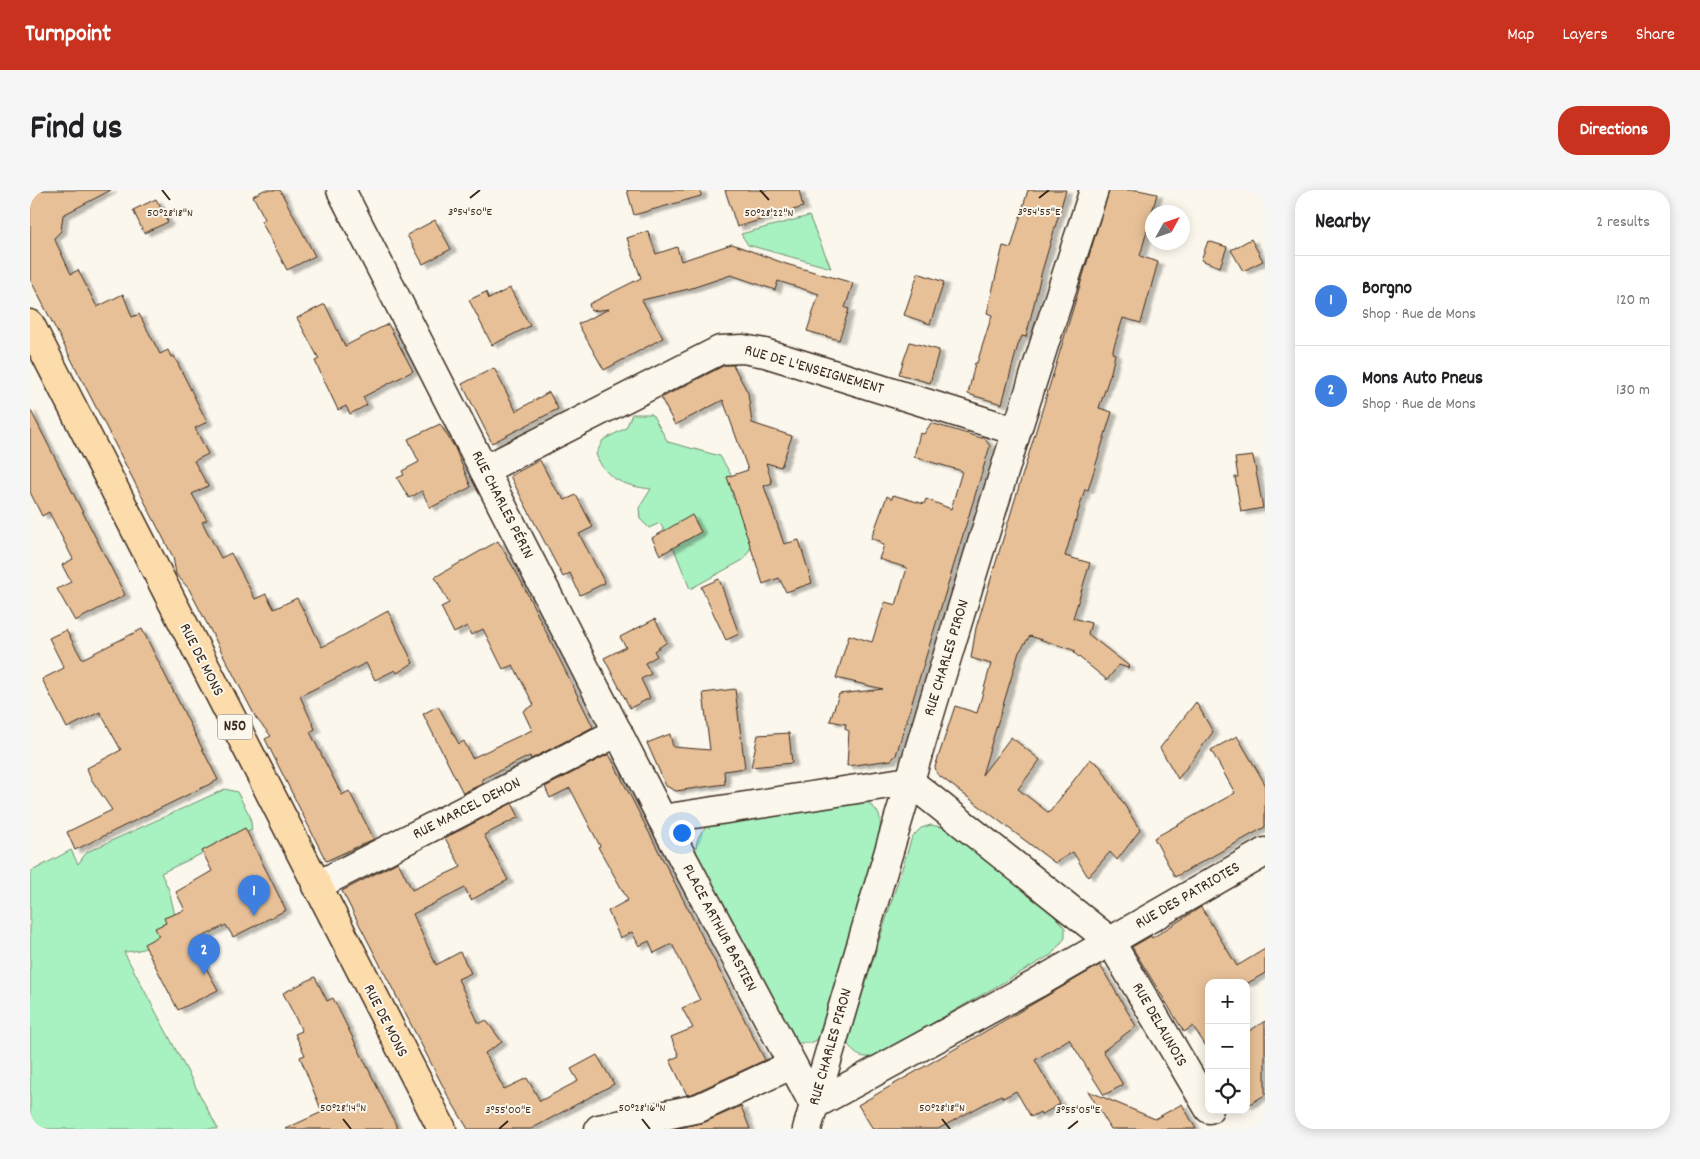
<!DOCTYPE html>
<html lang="en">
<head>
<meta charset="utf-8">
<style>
  body { margin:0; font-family:Dekko,sans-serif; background:#f6f6f6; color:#202124 }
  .controls { position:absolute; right:15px; bottom:15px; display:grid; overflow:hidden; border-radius:10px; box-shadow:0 2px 12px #0003 }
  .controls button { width:45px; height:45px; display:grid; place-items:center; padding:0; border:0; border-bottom:1px solid #e0e0e0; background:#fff; color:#202124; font:25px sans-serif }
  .compass { position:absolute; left:1115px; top:15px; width:45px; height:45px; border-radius:50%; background:#fff; box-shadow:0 2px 12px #0003; rotate:50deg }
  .you { position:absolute; left:651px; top:642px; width:18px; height:18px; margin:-12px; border:4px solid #fff; border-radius:50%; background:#1a73e8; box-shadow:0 0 0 8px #1a73e833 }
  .badge { display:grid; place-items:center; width:32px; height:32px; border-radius:50%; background:#c8321e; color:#fff; font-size:16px; font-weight:700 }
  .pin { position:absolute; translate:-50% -41px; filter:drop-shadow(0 1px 2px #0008) }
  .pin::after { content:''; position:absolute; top:26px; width:18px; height:15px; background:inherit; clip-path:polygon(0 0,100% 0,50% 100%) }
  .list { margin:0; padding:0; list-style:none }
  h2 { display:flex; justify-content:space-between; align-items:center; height:65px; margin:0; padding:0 20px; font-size:21px }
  h2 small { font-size:16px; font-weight:400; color:#757577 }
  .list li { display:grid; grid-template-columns:32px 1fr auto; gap:15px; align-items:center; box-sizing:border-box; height:90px; padding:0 20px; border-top:1px solid #e0e0e0 }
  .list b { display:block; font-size:19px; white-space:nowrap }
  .list p { margin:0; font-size:16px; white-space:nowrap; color:#757577 }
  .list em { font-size:16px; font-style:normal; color:#757577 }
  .icon { flex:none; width:28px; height:28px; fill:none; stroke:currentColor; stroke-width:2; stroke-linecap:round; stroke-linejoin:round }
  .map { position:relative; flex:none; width:1235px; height:939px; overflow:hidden; border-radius:20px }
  header { display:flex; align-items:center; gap:30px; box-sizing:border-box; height:70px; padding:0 25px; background:#c8321e; color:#fff }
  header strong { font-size:24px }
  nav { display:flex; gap:28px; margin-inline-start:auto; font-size:18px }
  .intro { display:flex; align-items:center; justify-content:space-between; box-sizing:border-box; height:120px; padding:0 30px }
  h1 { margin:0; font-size:35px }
  .button { padding:12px 22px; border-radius:20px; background:#c8321e; color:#fff; font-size:18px; font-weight:700 }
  main { display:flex; gap:30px; padding:0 30px }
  aside { flex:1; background:#fff; border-radius:20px; box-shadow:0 2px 12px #0003 }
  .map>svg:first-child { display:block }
  .green { fill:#a8f1c0; stroke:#728e6f }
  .building { fill:#e7c097; stroke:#3b2a1e; filter:url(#shadow) }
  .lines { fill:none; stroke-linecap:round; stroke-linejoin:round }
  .minor-casing { stroke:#3b2a1e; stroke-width:31 }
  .major-casing { stroke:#3b2a1e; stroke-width:31 }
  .minor { stroke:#fbf7ec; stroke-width:28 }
  .major { stroke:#fddcac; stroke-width:28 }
  .ticks { fill:none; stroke:#3b2a1e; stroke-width:2 }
  .labels { text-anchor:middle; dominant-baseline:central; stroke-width:4; stroke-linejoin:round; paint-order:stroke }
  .shield { fill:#fbf7ec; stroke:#75685c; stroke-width:1 }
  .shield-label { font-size:15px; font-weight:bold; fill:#3b2a1e }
  .street-label { font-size:16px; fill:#3b2a1e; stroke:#fbf7ec }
  .ticks-label { font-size:12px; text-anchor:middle; fill:#3b2a1e; stroke:#fbf7ec; stroke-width:4; stroke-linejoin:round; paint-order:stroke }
</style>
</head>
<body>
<header>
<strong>Turnpoint</strong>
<nav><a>Map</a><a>Layers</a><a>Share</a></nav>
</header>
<div class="intro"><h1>Find us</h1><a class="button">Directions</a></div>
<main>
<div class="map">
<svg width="1235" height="939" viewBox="0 0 1235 939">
  <defs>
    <filter id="shadow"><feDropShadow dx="5.5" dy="3" stdDeviation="1" flood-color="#0004"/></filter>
  </defs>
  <rect width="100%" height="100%" fill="#fbf7ec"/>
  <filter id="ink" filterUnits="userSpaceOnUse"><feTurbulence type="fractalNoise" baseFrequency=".02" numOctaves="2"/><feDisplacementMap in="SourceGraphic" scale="10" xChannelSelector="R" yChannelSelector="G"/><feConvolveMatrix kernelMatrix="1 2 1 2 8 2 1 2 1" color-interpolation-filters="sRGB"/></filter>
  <g filter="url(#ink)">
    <!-- green -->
    <g class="green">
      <path d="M779 26 801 78 718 55 711 44Z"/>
      <path d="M602 224H622L638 252 690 266 703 288 702 307 720 326 726 350 713 370 660 399 644 359 630 333 619 338 610 329 609 318 621 299C596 296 575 290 566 264L573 250 596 238Z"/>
      <path d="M195 599 207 602 220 626 222 640 131 683 139 700 147 734C133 752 117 761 94 762L188 939H0V682L41 660 48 674 57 662Z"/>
      <path d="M833 609C853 623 852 628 848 651L790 848 781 853H764L666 665C665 647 671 640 685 630Z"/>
      <path d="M901 635 916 638 1020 721 1035 738V748L1021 765 844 867C830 868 824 865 817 852L882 647 891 638Z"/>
    </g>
    <!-- building -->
    <g class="building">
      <path d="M0 0H81L33 25 31 41 24 48 41 84 48 80 67 117 93 104 102 127 109 124 130 164 138 160 141 167 144 166 177 232 165 238 178 264 164 271 178 296 162 304 177 330 172 332 191 368 201 363 225 409 236 404 244 419 267 408 292 457 358 421 383 473 367 483 365 480 345 490 336 473 270 506 285 539 280 542 293 568 312 605 319 601 344 649 296 671 235 549 241 546 226 528 159 399 146 384 143 367 0 89Z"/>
      <path d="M234 0H250L285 66 257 80 231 31 235 29 223 6Z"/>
      <path d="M597 0H671V6L604 25Z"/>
      <path d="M695 0H769L773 17 707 37Z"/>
      <path d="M998 0H1036L1012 81 996 147 992 146 988 155 972 214 938 204 945 173H947L962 125 957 123 973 56 981 58Z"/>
      <path d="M1079 0H1108L1127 4 1110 66 1128 72 1111 133 1093 128 1082 163 1085 164 1081 182 1069 218 1082 222 1058 300 1055 299 1035 366 1060 373 1043 428 1061 433 1058 444 1099 476 1098 478 1089 475 1077 490 1044 463 1046 461 1000 446 989 462 952 585 981 547 1010 570 988 599 1019 623 1060 569 1070 576 1110 640 1087 670 1080 662 1058 687 1043 662 1025 673 907 584 905 577 925 516 947 523 961 474 941 468 946 438Z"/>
      <path d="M126 9 138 32 114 43 103 20Z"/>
      <path d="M405 30 421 59 393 74 377 45Z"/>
      <path d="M618 41 626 64 647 57 651 71 702 54 756 74 823 93 815 118 819 119 809 150 777 141 789 104 748 91 745 100 701 85 659 99 612 110 633 148 574 180 548 134 579 119 561 121 559 114 611 88 597 48Z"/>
      <path d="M1221 49 1233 71 1213 81 1201 60Z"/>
      <path d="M1178 51 1197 57 1190 77 1171 70Z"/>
      <path d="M888 83 914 92 900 134 874 125Z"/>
      <path d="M480 98 500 136 462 155 439 110 456 102 459 109Z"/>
      <path d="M295 114 315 156 358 134 383 181 333 207 337 215 320 224 316 216 308 220 285 171 289 169 267 128Z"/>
      <path d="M880 152 909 160 900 193 869 184Z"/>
      <path d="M695 175H703L718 203 722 233 762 246 751 277 736 273 742 293 734 296 754 354 769 350 782 393 756 402 749 388 733 394 703 304 697 287 718 280 693 210 645 235 631 208Z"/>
      <path d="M464 178 486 221 519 202 528 219 462 253 432 194Z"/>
      <path d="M0 219 95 405 45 431 27 399 41 392 32 375 43 369 19 322 12 326 0 302Z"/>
      <path d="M901 233 955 249 960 256 866 565 861 570 817 576 819 541 815 539 816 534 800 531 809 504 853 499 806 488 819 445 842 452 855 412 866 415 877 378 849 369 854 355 850 354V351L841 349 857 306 862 309 863 305 894 314 896 309 921 319 932 281 884 267 890 243 894 244Z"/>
      <path d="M410 234 425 258 441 297 400 318 392 301 379 308 367 288 374 285 372 281 389 272 378 249Z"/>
      <path d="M1223 266 1233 318 1211 322 1205 287H1208L1205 268Z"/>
      <path d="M510 270 524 297 535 310 546 305 563 337 549 344 575 393 550 405 540 383 533 387 480 286Z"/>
      <path d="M662 325 671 342 630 365 622 348Z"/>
      <path d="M468 351 490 389 563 537 501 569 500 566 452 589V594L433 603 393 524 408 516 429 554 434 551 442 568 502 540 493 521 504 515 483 475 473 479 453 439 441 445 437 436 424 443 411 417 419 413 405 387Z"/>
      <path d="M689 389 709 444 696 450 671 397Z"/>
      <path d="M625 429 637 452 624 461 627 466 615 473 621 484 611 489 620 508 600 518 574 468 596 457 590 447Z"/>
      <path d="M112 439 188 590 45 660 37 642 82 620 61 589 57 578 91 560 70 522 37 538 12 489 34 478 19 448 36 440 52 469Z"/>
      <path d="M705 499 715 578 694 581 695 594 646 601 636 596 617 553 640 544 643 557 680 560 673 503Z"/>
      <path d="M1166 512 1183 542 1148 589 1130 558Z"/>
      <path d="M759 543 762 573 721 577 728 545Z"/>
      <path d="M1207 546 1235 594V637L1145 687 1124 648 1205 603 1181 560Z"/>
      <path d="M579 564 735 870 664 903 657 905 640 870 649 866 641 847 663 838 652 818 670 810 642 754 624 763 619 751 609 756 602 742 590 748 578 721 598 710 568 657 570 656 540 598 520 608 515 597Z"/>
      <path d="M482 613 489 627 454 645 478 690 441 710 435 698 383 724 406 775 430 762 441 783 428 789 449 834 456 830 472 852 455 863 474 899 497 888 510 911 548 891 541 879 567 865 584 894 501 939H438L418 906 312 701 368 672 382 700 431 677 415 648Z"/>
      <path d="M215 638 256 720 203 747 196 735 162 752 188 800 148 820 114 754 129 746 125 738 136 733 134 728 155 720 146 702 182 681 172 661Z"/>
      <path d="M1171 717 1207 776 1235 759V783L1218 793H1179V861L1163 836 1154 842 1102 757 1121 746 1122 748Z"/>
      <path d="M1070 775 1106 836 1073 861 1093 895 1074 905 1039 849 1005 870 1030 914 1011 925 1010 922 1001 927 986 901 973 908 971 905 908 939H843L828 915Z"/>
      <path d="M285 787 297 811 303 808 368 939H255L292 922 270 867 275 865 265 844 272 841 253 803Z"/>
      <path d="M1235 831V905L1216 916V843Z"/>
      <path d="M1058 901 1125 929 1152 914 1166 939H1081Z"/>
      <path d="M711 916 720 939H645L675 932Z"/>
    </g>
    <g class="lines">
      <defs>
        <g id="minor">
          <path d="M311 0 632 629"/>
          <path d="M454 280 690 160 713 159 735 163 986 241"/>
          <path d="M286 696 588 542"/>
          <path d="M1179 919 1080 751 879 591 632 629 784 915 1006 794 1235 662"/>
          <path d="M569 939 669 918 761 875"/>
          <path d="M777 939C869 625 962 311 1064 0"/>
        </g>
        <path id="major" d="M0 134 412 939"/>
      </defs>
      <!-- minor casing -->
      <use href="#minor" class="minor-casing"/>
      <!-- major casing -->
      <use href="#major" class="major-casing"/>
      <!-- minor -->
      <use href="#minor" class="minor"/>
      <!-- major -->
      <use href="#major" class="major"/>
    </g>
  </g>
  <!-- ticks -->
  <path class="ticks" d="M132 0 140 10M730 0 739 10M440 8 450 0M1009 8 1019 0M313 929 321 939M612 929 620 939M912 929 920 939M469 939 478 931M1038 939 1048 931"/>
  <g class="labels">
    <!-- shield labels -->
    <rect class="shield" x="187.5" y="524.5" width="35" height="25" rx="4"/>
    <g class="shield-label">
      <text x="205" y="537">N50</text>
    </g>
    <!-- street labels -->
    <g class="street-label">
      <text transform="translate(784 180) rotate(16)">RUE DE L'ENSEIGNEMENT</text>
      <text transform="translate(472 315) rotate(63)">RUE CHARLES PÉRIN</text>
      <text transform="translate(917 468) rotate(-73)">RUE CHARLES PIRON</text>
      <text transform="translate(171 470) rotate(63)">RUE DE MONS</text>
      <text transform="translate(437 619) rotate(-27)">RUE MARCEL DEHON</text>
      <text transform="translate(1158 706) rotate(-30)">RUE DES PATRIOTES</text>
      <text transform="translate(689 738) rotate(62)">PLACE ARTHUR BASTIEN</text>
      <text transform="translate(355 831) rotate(63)">RUE DE MONS</text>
      <text transform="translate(1129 835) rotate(60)">RUE DELAUNOIS</text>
      <text transform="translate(801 857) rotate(-74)">RUE CHARLES PIRON</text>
    </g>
  </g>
  <g class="ticks-label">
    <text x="440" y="25">3°54'50"E</text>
    <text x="1009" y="25">3°54'55"E</text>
    <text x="140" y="26">50°28'18"N</text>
    <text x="739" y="26">50°28'22"N</text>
    <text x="313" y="921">50°28'14"N</text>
    <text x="612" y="921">50°28'16"N</text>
    <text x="912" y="921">50°28'18"N</text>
    <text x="478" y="923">3°55'00"E</text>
    <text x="1048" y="923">3°55'05"E</text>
  </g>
</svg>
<div class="controls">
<button>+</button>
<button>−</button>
<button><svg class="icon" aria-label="locate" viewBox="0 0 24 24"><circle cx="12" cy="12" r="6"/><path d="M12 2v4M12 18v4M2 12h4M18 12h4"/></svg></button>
</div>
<svg class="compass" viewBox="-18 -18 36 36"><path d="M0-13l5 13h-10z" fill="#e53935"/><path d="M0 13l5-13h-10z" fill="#757577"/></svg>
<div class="you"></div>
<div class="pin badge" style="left:224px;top:726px;background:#3f7fe0">1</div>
<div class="pin badge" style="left:174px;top:785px;background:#3f7fe0">2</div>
</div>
<aside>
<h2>Nearby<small>2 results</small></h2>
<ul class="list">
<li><span class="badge" style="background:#3f7fe0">1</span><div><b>Borgno</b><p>Shop · Rue de Mons</p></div><em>120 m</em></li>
<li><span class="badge" style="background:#3f7fe0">2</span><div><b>Mons Auto Pneus</b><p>Shop · Rue de Mons</p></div><em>130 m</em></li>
</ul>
</aside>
</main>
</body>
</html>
